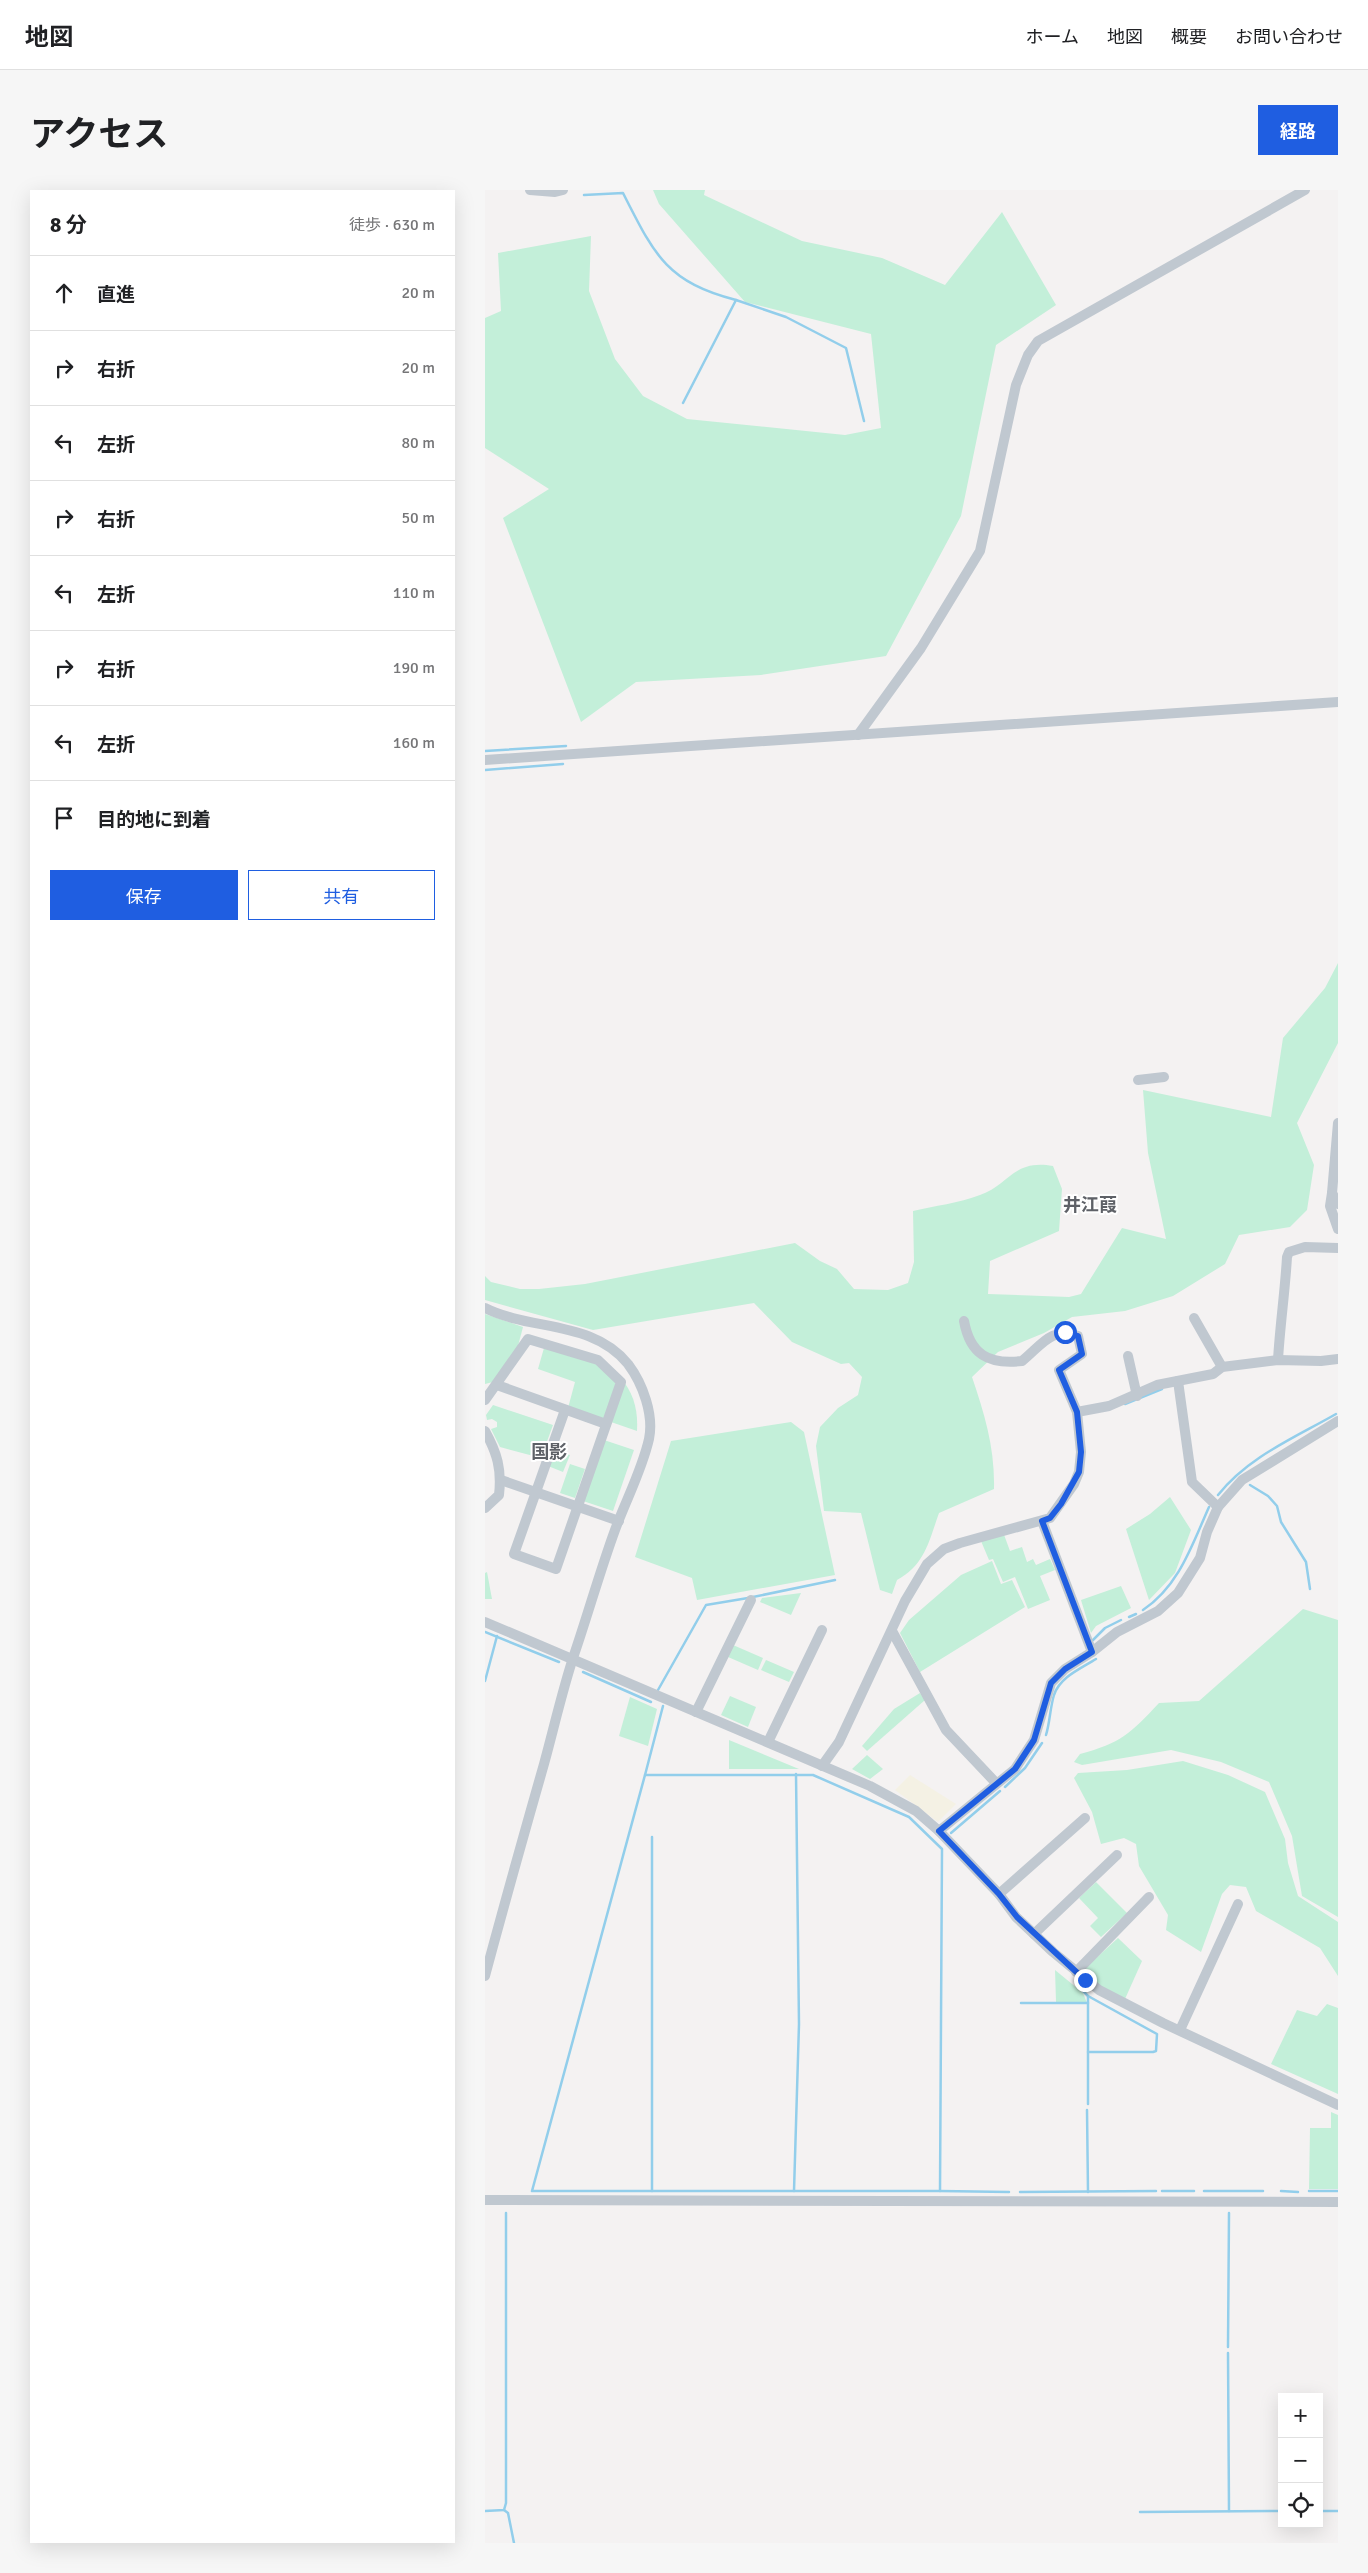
<!DOCTYPE html>
<html lang="ja">
<head>
<meta charset="utf-8">
<style>
  body { margin:0; font-family:Signika,"Noto Sans JP",sans-serif; background:#f6f6f6; color:#202124 }
  .controls { position:absolute; right:15px; bottom:15px; display:grid; overflow:hidden; border-radius:0px; box-shadow:0 5px 20px #0002 }
  .controls button { width:45px; height:45px; display:grid; place-items:center; padding:0; border:0; border-bottom:1px solid #e0e0e0; background:#fff; color:#202124; font:25px sans-serif }
  .stop { position:absolute; width:15px; height:15px; margin:-11px; border:4px solid #1f5ee1; border-radius:50%; background:#fff }
  .stop.end { background:#1f5ee1; border-color:#fff; box-shadow:0 1px 5px #0008 }
  .list { margin:0; padding:0; list-style:none }
  h2 { display:flex; justify-content:space-between; align-items:center; height:65px; margin:0; padding:0 20px; font-size:21px }
  h2 small { font-size:16px; font-weight:400; color:#757577 }
  .list li { display:grid; grid-template-columns:32px 1fr auto; gap:15px; align-items:center; box-sizing:border-box; height:75px; padding:0 20px; border-top:1px solid #e0e0e0 }
  .list b { display:block; font-size:19px; white-space:nowrap }
  .list em { font-size:16px; font-style:normal; color:#757577 }
  .actions { display:flex; gap:10px; padding:15px 20px }
  .actions a { flex:1; padding:11px 0; border:1px solid #1f5ee1; border-radius:0px; text-align:center; font-size:18px; color:#1f5ee1 }
  .actions .main { background:#1f5ee1; color:#fff }
  .icon { flex:none; width:28px; height:28px; fill:none; stroke:currentColor; stroke-width:2; stroke-linecap:round; stroke-linejoin:round }
  .map { position:relative; flex:none; width:853px; height:2353px; overflow:hidden; border-radius:0px }
  header { display:flex; align-items:center; gap:30px; box-sizing:border-box; height:70px; padding:0 25px; background:#fff; border-bottom:1px solid #e0e0e0 }
  header strong { font-size:24px }
  nav { display:flex; gap:28px; margin-inline-start:auto; font-size:18px }
  .intro { display:flex; align-items:center; justify-content:space-between; box-sizing:border-box; height:120px; padding:0 30px }
  h1 { margin:0; font-size:35px }
  .button { padding:12px 22px; border-radius:0px; background:#1f5ee1; color:#fff; font-size:18px; font-weight:700 }
  main { display:flex; gap:30px; padding:0 30px }
  aside { flex:1; background:#fff; border-radius:0px; box-shadow:0 5px 20px #0002 }
  .map>svg:first-child { display:block }
  .green { fill:#c3efd9 }
  .sand { fill:#f4f1e4 }
  .lines { fill:none; stroke-linecap:round; stroke-linejoin:round }
  .stream { stroke:#92ceeb; stroke-width:2.5 }
  .minor { stroke:#c0c8d0; stroke-width:10 }
  .route { stroke:#1f5ee1; stroke-width:6 }
  .labels { text-anchor:middle; dominant-baseline:central; stroke-width:4; stroke-linejoin:round; paint-order:stroke }
  .quarter-label { font-size:18px; font-weight:bold; fill:#5e6167; stroke:#fff }
</style>
</head>
<body>
<header>
<strong>地図</strong>
<nav><a>ホーム</a><a>地図</a><a>概要</a><a>お問い合わせ</a></nav>
</header>
<div class="intro"><h1>アクセス</h1><a class="button">経路</a></div>
<main>
<aside>
<h2>8 分<small>徒歩 · 630 m</small></h2>
<ul class="list">
<li><svg class="icon" aria-label="ahead" viewBox="0 0 24 24"><path d="M12 20V5M6 11l6-6 6 6"/></svg><div><b>直進</b></div><em>20 m</em></li>
<li><svg class="icon" aria-label="right" viewBox="0 0 24 24"><path d="M7 20v-9h11M14 6l5 5-5 5"/></svg><div><b>右折</b></div><em>20 m</em></li>
<li><svg class="icon" aria-label="left" viewBox="0 0 24 24"><path d="M17 20v-9H6M10 6l-5 5 5 5"/></svg><div><b>左折</b></div><em>80 m</em></li>
<li><svg class="icon" aria-label="right" viewBox="0 0 24 24"><path d="M7 20v-9h11M14 6l5 5-5 5"/></svg><div><b>右折</b></div><em>50 m</em></li>
<li><svg class="icon" aria-label="left" viewBox="0 0 24 24"><path d="M17 20v-9H6M10 6l-5 5 5 5"/></svg><div><b>左折</b></div><em>110 m</em></li>
<li><svg class="icon" aria-label="right" viewBox="0 0 24 24"><path d="M7 20v-9h11M14 6l5 5-5 5"/></svg><div><b>右折</b></div><em>190 m</em></li>
<li><svg class="icon" aria-label="left" viewBox="0 0 24 24"><path d="M17 20v-9H6M10 6l-5 5 5 5"/></svg><div><b>左折</b></div><em>160 m</em></li>
<li><svg class="icon" aria-label="arrive" viewBox="0 0 24 24"><path d="M6 21V4h12l-3 4 3 4H6"/></svg><div><b>目的地に到着</b></div></li>
</ul>
<div class="actions"><a class="main">保存</a><a>共有</a></div>
</aside>
<div class="map">
<svg width="853" height="2353" viewBox="0 0 853 2353">
  <rect width="100%" height="100%" fill="#f4f2f2"/>
  <!-- green -->
  <g class="green">
    <path d="M168 0H220L219 5 317 51 397 68 460 95 517 22 571 115 511 155 476 326 401 466 276 485 151 492 96 532 18 328 64 299 0 258V128L16 121 13 63 106 46 104 101 130 169 158 206 202 229 360 245 396 238 386 144 260 112 174 14Z"/>
    <path d="M853 773V853L812 933 829 975 822 1020 805 1037 754 1045 740 1074 688 1106 640 1121 587 1127 559 1143 513 1162 487 1187C500 1225 510 1259 509 1299L454 1323C444 1351 440 1375 412 1390L407 1404 395 1400 376 1323 339 1321 331 1256 335 1237 353 1218 373 1205 377 1187 364 1173 356 1174 307 1152 269 1113 108 1140 0 1110V1086L6 1092 35 1099H54L100 1094 310 1053 335 1071 352 1079 369 1099 403 1100 423 1093 429 1072 428 1021C449 1016 474 1013 495 1005 524 995 528 969 568 976L577 999 574 1041 505 1071 503 1104 584 1107 596 1104 637 1038 681 1049 663 963 658 900 786 927 798 848 840 798Z"/>
    <path d="M0 1124 38 1137 33 1156 8 1192 0 1194Z"/>
    <path d="M59 1158 110 1173 131 1192 119 1231 83 1218 90 1192 53 1179Z"/>
    <path d="M139 1192C150 1207 153 1223 152 1241L126 1232Z"/>
    <path d="M8 1215 68 1235 56 1268 15 1257 6 1239 12 1237V1232L7 1229 2 1230 1 1225Z"/>
    <path d="M306 1232 319 1242 350 1385 212 1410 207 1388 150 1367 186 1251Z"/>
    <path d="M119 1250 149 1260 128 1321 98 1311Z"/>
    <path d="M70 1259 85 1265 78 1282 63 1276Z"/>
    <path d="M85 1274 100 1279 90 1308 75 1303Z"/>
    <path d="M685 1307 706 1340 690 1383 664 1410 641 1339 665 1324Z"/>
    <path d="M518 1342 525 1361 537 1357 542 1372 548 1369 551 1375 565 1369 570 1380 555 1386 565 1410 543 1419 530 1387 518 1392 508 1369 504 1370 496 1351Z"/>
    <path d="M507 1371 516 1394 527 1390 540 1417 435 1482 415 1443 424 1430 476 1385Z"/>
    <path d="M2 1382 7 1409H0V1383Z"/>
    <path d="M636 1396 646 1418 611 1436 606 1443 596 1410Z"/>
    <path d="M316 1403 306 1425 275 1412 277 1408Z"/>
    <path d="M818 1419 853 1430V1727L817 1706 807 1646 784 1592 736 1572 686 1560 597 1575 589 1572 595 1564C636 1553 645 1544 674 1513L714 1511Z"/>
    <path d="M248 1455 278 1468 273 1480 243 1467Z"/>
    <path d="M281 1470 309 1482 304 1492 276 1480Z"/>
    <path d="M435 1503 440 1510 382 1561 377 1556 409 1519Z"/>
    <path d="M245 1506 271 1517 263 1537 236 1525Z"/>
    <path d="M145 1507 172 1519 163 1556 134 1546Z"/>
    <path d="M244 1550 314 1579H244Z"/>
    <path d="M382 1565 398 1579 385 1589 367 1579Z"/>
    <path d="M698 1571 743 1585 780 1602 800 1649 803 1673 813 1706 853 1732V1786L835 1758 771 1721 761 1697 745 1695 737 1704 716 1762 681 1740 683 1725 654 1676 651 1654 639 1648 616 1654 607 1622 589 1588 593 1583 642 1580Z"/>
    <path d="M611 1692 642 1723 616 1747 605 1736 613 1728 594 1708Z"/>
    <path d="M633 1748 657 1771 640 1809 612 1794 597 1781Z"/>
    <path d="M570 1780 598 1803 602 1813 571 1812Z"/>
    <path d="M842 1814 853 1818V1904L786 1874 812 1820 832 1826Z"/>
    <path d="M846 1922 853 1925V1999H824L825 1938H846Z"/>
  </g>
  <!-- sand -->
  <path class="sand" d="M425 1585 471 1614 453 1632 410 1600Z"/>
  <g class="lines">
    <!-- stream -->
    <g class="stream">
      <path d="M99 5 138 3C169 64 181 92 251 110L198 213"/>
      <path d="M251 110 301 127 361 158 379 231"/>
      <path d="M0 561 81 556"/>
      <path d="M0 580 78 574"/>
      <path d="M640 1214 677 1199"/>
      <path d="M765 1295 783 1306 792 1316 796 1332 821 1372 825 1399"/>
      <path d="M733 1305C763 1267 809 1248 851 1224"/>
      <path d="M268 1407 350 1390"/>
      <path d="M658 1420C694 1396 707 1355 724 1317"/>
      <path d="M644 1427 651 1424"/>
      <path d="M0 1442 74 1472"/>
      <path d="M608 1450 620 1438 636 1430"/>
      <path d="M98 1482 166 1512"/>
      <path d="M0 1491 12 1446"/>
      <path d="M173 1500 221 1415 263 1408"/>
      <path d="M561 1545C565 1532 565 1518 569 1505 575 1487 595 1479 611 1469"/>
      <path d="M160 1585 47 2001H167"/>
      <path d="M520 1597 540 1578 557 1553"/>
      <path d="M466 1643 515 1601"/>
      <path d="M167 1647V2001H455L457 1659 424 1627 328 1585H160L178 1516"/>
      <path d="M598 1801 603 1806V1914"/>
      <path d="M536 1813H603"/>
      <path d="M603 1862H668L671 1861 672 1844 603 1806"/>
      <path d="M602 1920 603 2002"/>
      <path d="M309 2001 314 1834 311 1584"/>
      <path d="M455 2001 524 2002"/>
      <path d="M677 2001H709"/>
      <path d="M719 2001H778"/>
      <path d="M796 2001 813 2002"/>
      <path d="M824 2001H853"/>
      <path d="M535 2002 671 2001"/>
      <path d="M743 2157 744 2023"/>
      <path d="M743 2163 744 2321"/>
      <path d="M19 2320 23 2323 29 2353"/>
      <path d="M0 2321 19 2320 21 2313V2023"/>
      <path d="M834 2321H853"/>
      <path d="M655 2322 797 2321"/>
    </g>
    <!-- minor -->
    <g class="minor">
      <path d="M45 0 70 2 78 0"/>
      <path d="M373 545 436 458 495 361 531 195 543 165 553 151 820 0"/>
      <path d="M0 570 853 512"/>
      <path d="M653 890 679 887"/>
      <path d="M853 933 847 1003 853 1014"/>
      <path d="M847 1003 845 1016 853 1039"/>
      <path d="M0 1118C46 1141 108 1130 143 1174 158 1194 169 1225 164 1249 157 1280 141 1310 130 1340 115 1381 103 1424 89 1465 77 1501 69 1538 59 1574 39 1644 19 1715 0 1786"/>
      <path d="M709 1128 737 1177"/>
      <path d="M643 1166 652 1206"/>
      <path d="M793 1170C795 1135 800 1102 802 1067L804 1062 820 1057 853 1058"/>
      <path d="M693 1191 707 1292 733 1317"/>
      <path d="M12 1195 121 1234"/>
      <path d="M0 1210 43 1149 113 1170 136 1192 71 1379 29 1364 80 1220"/>
      <path d="M592 1222 624 1216 672 1195 728 1184 737 1177 793 1170 836 1171 853 1169"/>
      <path d="M0 1241C12 1263 17 1279 14 1305L0 1318"/>
      <path d="M16 1290 134 1331"/>
      <path d="M557 1331 607 1462"/>
      <path d="M0 1432 385 1596 431 1621 454 1641 514 1704 531 1727 568 1762 614 1800 678 1833 853 1915"/>
      <path d="M407 1441 461 1540 511 1593"/>
      <path d="M211 1522 266 1410"/>
      <path d="M283 1552 337 1440"/>
      <path d="M337 1576 354 1552 420 1411 442 1374 459 1359 475 1353 565 1328 589 1294 594 1282 596 1262 592 1222 574 1180 597 1164 593 1146C566 1136 556 1156 537 1171 503 1175 485 1164 479 1131"/>
      <path d="M454 1641 530 1579 549 1550 566 1493 580 1479 607 1462 632 1442 673 1421 693 1403 715 1368 722 1342 733 1317 757 1290 853 1231"/>
      <path d="M514 1704 600 1628"/>
      <path d="M549 1744 632 1665"/>
      <path d="M591 1782 664 1707"/>
      <path d="M695 1840 753 1714"/>
      <path d="M0 2010 853 2012"/>
    </g>
  </g>
  <g class="lines">
    <!-- route -->
    <path class="route" d="M580 1142 593 1146 597 1164 574 1180 592 1222 596 1262 594 1282 576 1314 565 1328 557 1331 607 1462 580 1479 566 1493 549 1550 530 1579 454 1641 514 1704 532 1727 600 1790"/>
  </g>
  <g class="labels">
    <!-- quarter labels -->
    <g class="quarter-label">
      <text x="605" y="1015">井江葭</text>
      <text x="64" y="1262">国影</text>
    </g>
  </g>
</svg>
<div class="controls">
<button>+</button>
<button>−</button>
<button><svg class="icon" aria-label="locate" viewBox="0 0 24 24"><circle cx="12" cy="12" r="6"/><path d="M12 2v4M12 18v4M2 12h4M18 12h4"/></svg></button>
</div>
<div class="stop" style="left:580px;top:1142px"></div>
<div class="stop end" style="left:600px;top:1790px"></div>
</div>
</main>
</body>
</html>
